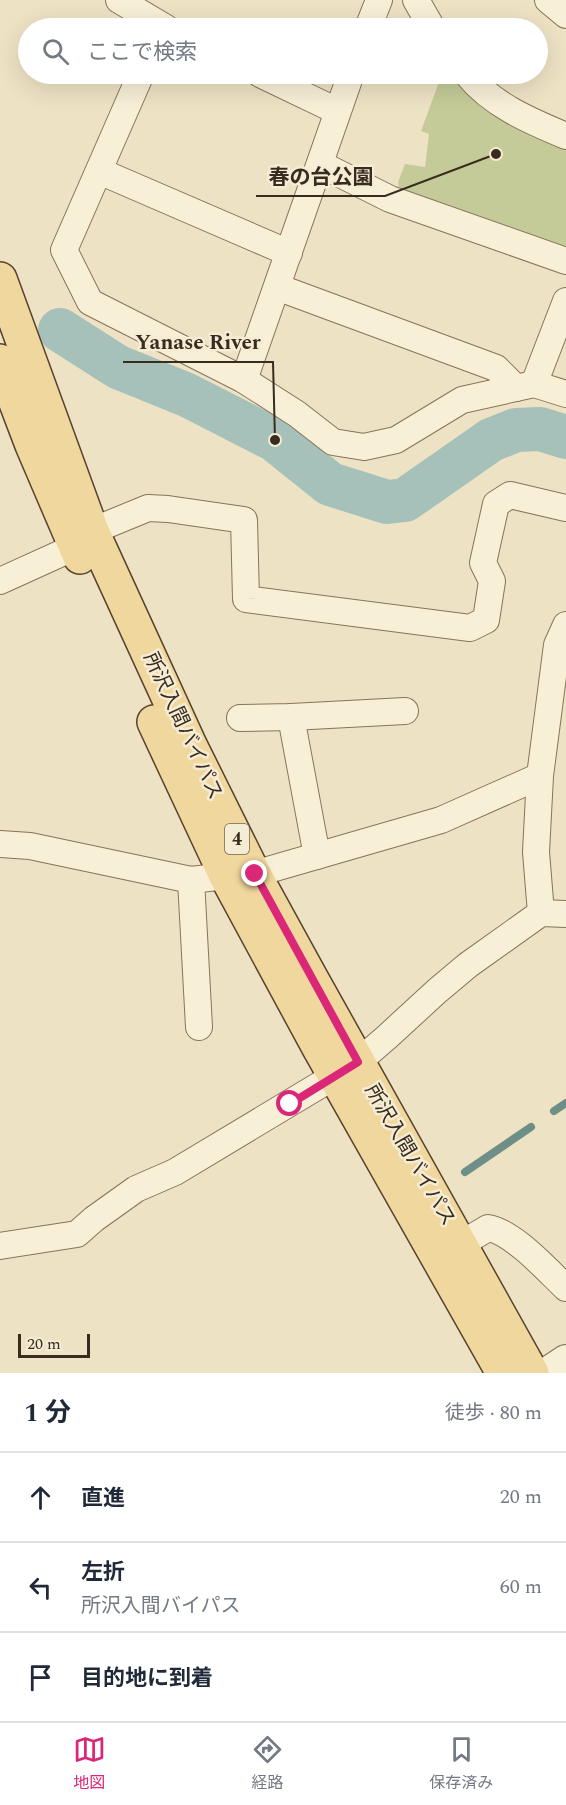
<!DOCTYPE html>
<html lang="ja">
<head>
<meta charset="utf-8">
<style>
  body { margin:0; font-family:Spectral,"Noto Sans JP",serif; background:#f6f6f7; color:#1f2937 }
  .scale { position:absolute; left:18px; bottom:15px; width:72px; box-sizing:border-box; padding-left:6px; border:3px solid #382b1f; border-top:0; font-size:16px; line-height:21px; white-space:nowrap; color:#382b1f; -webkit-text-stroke:4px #f5ecd4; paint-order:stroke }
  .stop { position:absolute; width:18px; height:18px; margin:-14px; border:4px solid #db2777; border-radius:50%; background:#fff }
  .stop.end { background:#db2777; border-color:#fff; box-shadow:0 2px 6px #0008 }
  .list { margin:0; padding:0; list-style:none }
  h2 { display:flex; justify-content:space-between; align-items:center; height:78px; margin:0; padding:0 24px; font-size:26px }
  h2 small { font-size:20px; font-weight:400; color:#747a83 }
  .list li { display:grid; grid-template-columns:39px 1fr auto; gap:18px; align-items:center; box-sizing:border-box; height:90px; padding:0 24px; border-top:2px solid #e0e1e3 }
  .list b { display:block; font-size:22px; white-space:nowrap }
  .list p { margin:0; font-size:20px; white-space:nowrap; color:#747a83 }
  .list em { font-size:20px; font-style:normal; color:#747a83 }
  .icon { flex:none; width:33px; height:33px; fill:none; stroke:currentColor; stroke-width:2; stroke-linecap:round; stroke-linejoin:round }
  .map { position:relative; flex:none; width:566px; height:1373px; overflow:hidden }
  .search { position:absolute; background:#fff; box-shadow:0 6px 24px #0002; left:18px; right:18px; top:18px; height:66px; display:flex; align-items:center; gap:15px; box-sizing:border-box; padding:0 21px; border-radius:33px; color:#747a83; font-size:22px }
  .sheet { height:348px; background:#fff }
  nav { display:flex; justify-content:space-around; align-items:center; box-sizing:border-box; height:84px; border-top:2px solid #e0e1e3; background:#fff; font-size:16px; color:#747a83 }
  nav a { display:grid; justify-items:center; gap:3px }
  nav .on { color:#db2777 }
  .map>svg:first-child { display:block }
  .green { fill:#c5cb98 }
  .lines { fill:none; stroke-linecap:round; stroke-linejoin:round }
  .stream { stroke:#6d8f87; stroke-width:8 }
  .river { stroke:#a6c1b9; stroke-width:44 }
  .minor-casing { stroke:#88735b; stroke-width:28 }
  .tertiary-casing { stroke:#88735b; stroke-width:34 }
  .primary-casing { stroke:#56422f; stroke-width:36 }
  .minor { stroke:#f8efd7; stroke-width:26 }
  .tertiary { stroke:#f8efd7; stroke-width:32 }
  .primary { stroke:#f0d79d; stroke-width:33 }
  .route { stroke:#db2777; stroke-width:8 }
  .labels { text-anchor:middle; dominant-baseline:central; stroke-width:5; stroke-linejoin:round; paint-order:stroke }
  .shield { fill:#f5ecd4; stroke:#716555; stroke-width:1.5 }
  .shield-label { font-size:18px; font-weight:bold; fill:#382b1f }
  .street-label { font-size:20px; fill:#382b1f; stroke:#f5ecd4 }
  .leader { fill:none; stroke:#382b1f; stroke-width:2 }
  .callout-dot { fill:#382b1f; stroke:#f5ecd4; stroke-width:2 }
  .callout-label { font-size:21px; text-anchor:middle; font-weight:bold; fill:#382b1f; stroke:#f5ecd4; stroke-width:5; stroke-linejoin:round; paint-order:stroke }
</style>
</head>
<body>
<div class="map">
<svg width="566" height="1373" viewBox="0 0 566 1373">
  <rect width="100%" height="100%" fill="#ede2c4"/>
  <!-- green -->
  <path class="green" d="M442 74H452L466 86 566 145V250L399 188 398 182 405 164 425 167 429 134 421 131Z"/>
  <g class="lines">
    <!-- stream -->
    <g class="stream">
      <path d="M554 1111 566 1103"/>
      <path d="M465 1172 531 1127"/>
    </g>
    <!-- river -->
    <path class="river" d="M60 330 118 367 187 395 275 440 330 484 387 502 405 500 491 440 516 430 540 429 566 437"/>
    <defs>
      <g id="minor">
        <path d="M119 0 166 28"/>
        <path d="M416 0 432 28"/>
        <path d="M548 0 566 15"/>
        <path d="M368 28 379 0"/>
        <path d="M141 74 64 250 90 302 244 380 297 414 333 442 364 447 396 440 462 400 534 384 566 394"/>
        <path d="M260 74 337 111"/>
        <path d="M467 74C492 105 530 121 566 136"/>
        <path d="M320 164 390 199 566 261"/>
        <path d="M99 171 289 253"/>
        <path d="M277 287 496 368 516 388"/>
        <path d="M244 380 351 74"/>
        <path d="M534 384 566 301"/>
        <path d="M92 531 148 508 168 509 244 520 246 599 470 628 486 620 492 581 483 563 496 504 510 495 566 508"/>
        <path d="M0 581 75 547"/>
        <path d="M291 717 317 856"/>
        <path d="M240 718 291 717 405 711"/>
        <path d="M0 844 30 846 191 880 226 876"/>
        <path d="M254 874 441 820 540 776"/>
        <path d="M191 880 199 1027"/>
        <path d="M541 913 536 852 540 776 557 645 566 625"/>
        <path d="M461 1244 488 1228C513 1232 547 1270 566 1288"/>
        <path d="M0 1246 77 1234 94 1219 136 1189 175 1172 358 1062 387 1037 437 991 468 965 541 913 566 914"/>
      </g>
      <path id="tertiary" d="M548 1373 566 1361"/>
      <g id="primary">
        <path d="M0 279 92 531 190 745 254 874 310 976 532 1373"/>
        <path d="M0 361 32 445 80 557"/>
        <path d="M154 722 226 876 319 1048 503 1373"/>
      </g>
    </defs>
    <!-- minor casing -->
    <use href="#minor" class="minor-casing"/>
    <!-- tertiary casing -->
    <use href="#tertiary" class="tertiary-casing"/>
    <!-- primary casing -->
    <use href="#primary" class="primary-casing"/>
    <!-- minor -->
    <use href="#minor" class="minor"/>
    <!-- tertiary -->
    <use href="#tertiary" class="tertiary"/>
    <!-- primary -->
    <use href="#primary" class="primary"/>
  </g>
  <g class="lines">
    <!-- route -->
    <path class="route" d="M255 874 358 1062 290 1104"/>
  </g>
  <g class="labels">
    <!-- shield labels -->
    <rect class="shield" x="225" y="824" width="24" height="30" rx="4.5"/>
    <g class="shield-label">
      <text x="237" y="839">4</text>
    </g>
    <!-- street labels -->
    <g class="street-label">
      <text transform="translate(183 726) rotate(65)">所沢入間バイパス</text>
      <text transform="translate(410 1155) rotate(60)">所沢入間バイパス</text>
    </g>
  </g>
  <!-- callouts -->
  <path class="leader" d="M496 154L385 196H256M275 440L273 362H123"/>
  <g class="callout-dot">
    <circle cx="496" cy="154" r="6"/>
    <circle cx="275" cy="440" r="6"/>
  </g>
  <g class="callout-label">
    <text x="321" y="184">春の台公園</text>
    <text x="198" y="349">Yanase River</text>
  </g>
</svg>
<div class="scale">20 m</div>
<div class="stop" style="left:290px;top:1104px"></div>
<div class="stop end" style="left:255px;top:874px"></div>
<div class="search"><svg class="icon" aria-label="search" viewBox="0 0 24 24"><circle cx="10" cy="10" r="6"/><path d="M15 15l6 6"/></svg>ここで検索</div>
</div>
<section class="sheet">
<h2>1 分<small>徒歩 · 80 m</small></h2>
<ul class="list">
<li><svg class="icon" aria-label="ahead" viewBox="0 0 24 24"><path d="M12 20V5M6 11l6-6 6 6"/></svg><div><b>直進</b></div><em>20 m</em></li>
<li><svg class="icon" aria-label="left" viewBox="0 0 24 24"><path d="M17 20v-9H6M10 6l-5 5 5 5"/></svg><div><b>左折</b><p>所沢入間バイパス</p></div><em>60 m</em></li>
<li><svg class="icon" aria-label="arrive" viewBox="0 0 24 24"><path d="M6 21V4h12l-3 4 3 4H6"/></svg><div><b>目的地に到着</b></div></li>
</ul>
</section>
<nav>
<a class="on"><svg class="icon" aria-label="map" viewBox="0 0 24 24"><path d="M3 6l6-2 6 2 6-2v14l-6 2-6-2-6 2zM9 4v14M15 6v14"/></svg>地図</a>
<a><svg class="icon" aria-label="directions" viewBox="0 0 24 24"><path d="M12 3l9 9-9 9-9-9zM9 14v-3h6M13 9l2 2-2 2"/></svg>経路</a>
<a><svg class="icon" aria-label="saved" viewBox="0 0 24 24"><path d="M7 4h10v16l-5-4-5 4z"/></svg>保存済み</a>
</nav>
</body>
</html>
